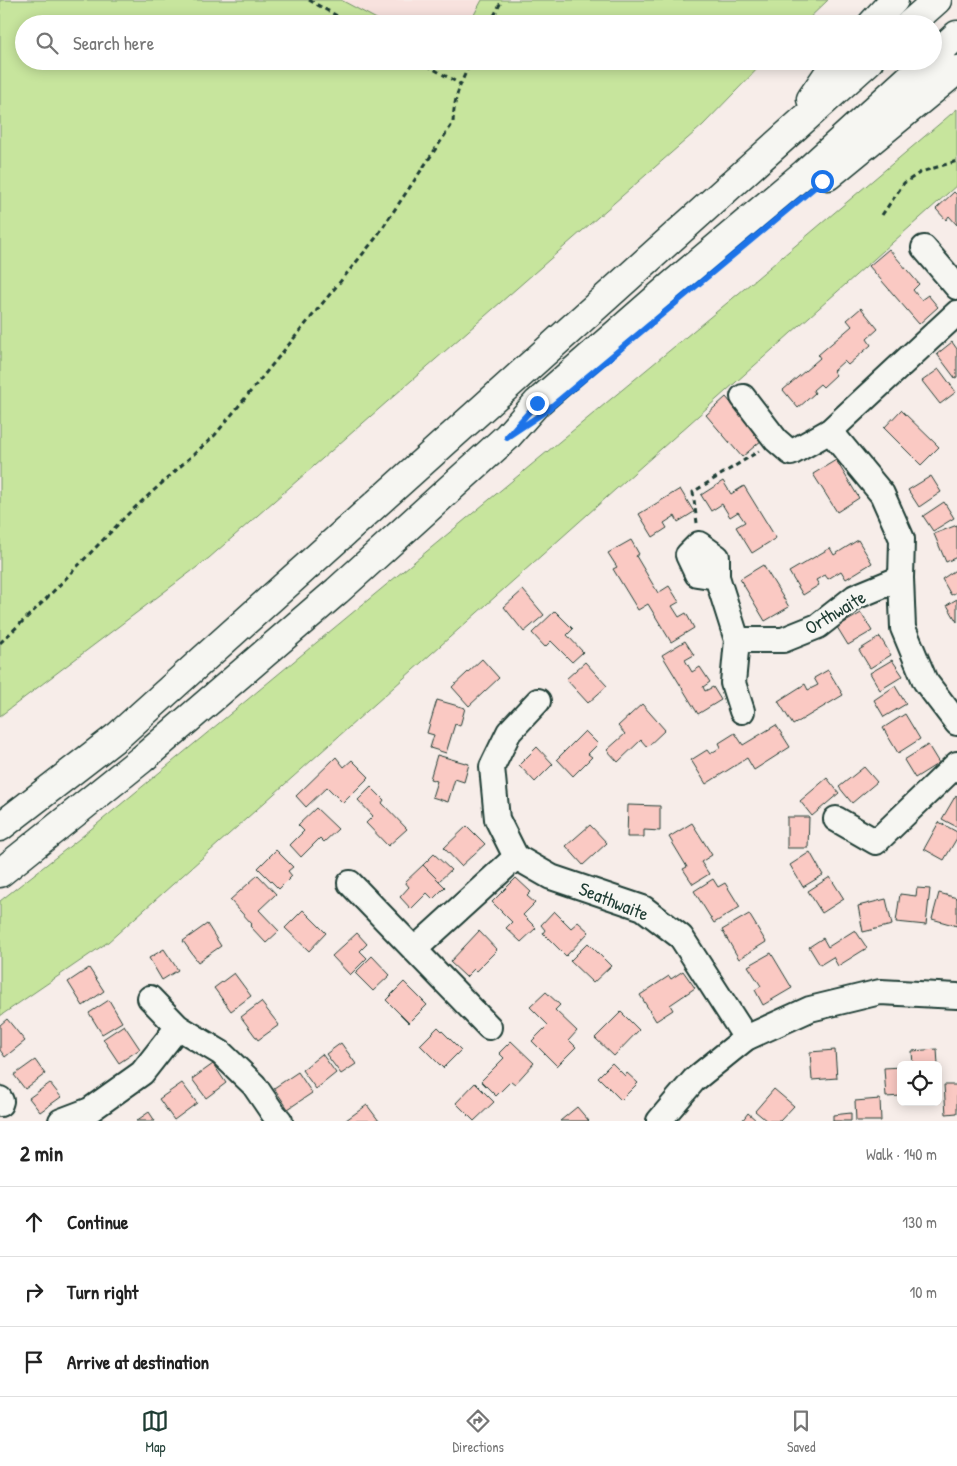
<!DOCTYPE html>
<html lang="en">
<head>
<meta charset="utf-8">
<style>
  body { margin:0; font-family:"Patrick Hand",sans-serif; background:#f2f2f2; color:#222 }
  .controls { position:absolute; right:15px; bottom:15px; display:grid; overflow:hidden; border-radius:8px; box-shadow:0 2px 12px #0003 }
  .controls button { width:45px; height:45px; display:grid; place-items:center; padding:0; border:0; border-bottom:1px solid #e0e0e0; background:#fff; color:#222; font:25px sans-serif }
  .stop { position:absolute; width:15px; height:15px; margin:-11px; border:4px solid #1a73e8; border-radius:50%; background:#fff }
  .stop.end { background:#1a73e8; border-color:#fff; box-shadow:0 1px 5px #0008 }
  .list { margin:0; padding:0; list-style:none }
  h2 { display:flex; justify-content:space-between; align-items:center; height:65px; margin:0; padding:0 20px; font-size:21px }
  h2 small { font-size:16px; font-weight:400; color:#767676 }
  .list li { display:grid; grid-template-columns:32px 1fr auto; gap:15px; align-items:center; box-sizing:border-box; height:70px; padding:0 20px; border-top:1px solid #e0e0e0 }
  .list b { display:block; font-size:19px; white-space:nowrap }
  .list em { font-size:16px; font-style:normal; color:#767676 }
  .icon { flex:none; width:28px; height:28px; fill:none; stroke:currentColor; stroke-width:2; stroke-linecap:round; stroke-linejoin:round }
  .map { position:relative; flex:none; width:957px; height:1121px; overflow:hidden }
  .search { position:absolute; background:#fff; box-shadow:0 2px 12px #0003; left:15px; right:15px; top:15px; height:55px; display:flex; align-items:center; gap:12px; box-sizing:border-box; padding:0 18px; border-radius:28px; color:#767676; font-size:19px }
  .sheet { height:275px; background:#fff }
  nav { display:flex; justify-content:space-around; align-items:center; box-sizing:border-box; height:70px; border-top:1px solid #e0e0e0; background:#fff; font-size:14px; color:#767676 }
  nav a { display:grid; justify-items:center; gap:2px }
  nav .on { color:#1f3d34 }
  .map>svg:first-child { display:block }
  .built { fill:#f8e2de }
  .green { fill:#c7e59d; stroke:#739168 }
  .building { fill:#fac9c3; stroke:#1f3d34 }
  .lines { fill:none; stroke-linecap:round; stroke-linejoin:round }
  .minor-casing { stroke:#1f3d34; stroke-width:28 }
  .major-casing { stroke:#1f3d34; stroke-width:31 }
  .path { stroke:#1f3d34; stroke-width:3; stroke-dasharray:5 4; stroke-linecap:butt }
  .minor { stroke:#f6f6f2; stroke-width:24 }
  .major { stroke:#f6f6f2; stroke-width:28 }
  .route { stroke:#1a73e8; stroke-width:6 }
  .labels { text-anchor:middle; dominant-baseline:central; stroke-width:5; stroke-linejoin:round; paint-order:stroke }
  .street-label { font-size:19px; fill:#1f3d34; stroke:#f6f6f2 }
</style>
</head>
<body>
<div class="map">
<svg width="957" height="1121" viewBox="0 0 957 1121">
  <rect width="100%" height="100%" fill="#f7ede9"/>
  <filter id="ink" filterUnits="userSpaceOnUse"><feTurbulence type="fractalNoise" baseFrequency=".02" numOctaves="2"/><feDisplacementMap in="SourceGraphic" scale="10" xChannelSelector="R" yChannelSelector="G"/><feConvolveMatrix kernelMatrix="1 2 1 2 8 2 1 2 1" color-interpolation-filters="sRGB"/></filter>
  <g filter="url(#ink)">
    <!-- built -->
    <path class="built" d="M341 0H482L469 24H386Z"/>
    <!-- green -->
    <g class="green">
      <path d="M0 0H341L386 24H24V61H765L703 125 209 558 0 716Z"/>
      <path d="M482 0H828L803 24H469Z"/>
      <path d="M957 109V185L108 942 0 1016V901L79 839 750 284Z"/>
    </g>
    <!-- building -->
    <g class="building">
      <path d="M954 192 957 195V225L949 216 946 220 936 209Z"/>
      <path d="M889 249 919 284 913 290 921 300 928 295 938 307 919 324 869 266Z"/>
      <path d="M861 308 878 329 867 339 871 345 848 365 844 361 833 371 836 375 823 387 820 384 813 390 815 393 798 408 783 390 820 358 818 355 852 326 847 320Z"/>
      <path d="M952 342 957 349V377L955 378 937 354Z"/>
      <path d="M939 369 956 392 940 404 922 381Z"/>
      <path d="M726 397 762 440 742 457 706 415Z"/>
      <path d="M901 410 939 447 921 465 884 428Z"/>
      <path d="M836 460 859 498 837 512 813 474Z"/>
      <path d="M931 476 941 492 919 507 908 490Z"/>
      <path d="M723 481 731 494 744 486 776 538 752 553 736 527 745 522 738 512 730 517 722 504 711 511 701 495Z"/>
      <path d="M680 489 694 512 678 522 675 516 664 523 667 528 653 537 639 514Z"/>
      <path d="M944 502 954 518 933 531 923 516Z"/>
      <path d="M957 525V557L946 562 934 534Z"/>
      <path d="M631 540 639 554 636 556 658 593 669 586 679 602 672 606 679 617 686 613 694 628 671 642 648 604 638 610 613 569 617 567 608 553Z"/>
      <path d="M858 540 872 563 846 579 841 571 828 579 825 575 816 580 819 585 803 595 789 572 830 548 834 555Z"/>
      <path d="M763 565 789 607 765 621 740 579Z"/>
      <path d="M957 569V592L951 595 942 579Z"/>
      <path d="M523 590 544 615 524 632 504 607Z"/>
      <path d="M957 599V622L947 605Z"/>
      <path d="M555 611 573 629 567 635 583 652 572 662 551 641 545 647 532 633Z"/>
      <path d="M861 613 872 631 848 645 837 627Z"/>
      <path d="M880 637 891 655 870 668 859 650Z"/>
      <path d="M685 641 694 655 685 660 692 672 700 667 710 682 703 687 705 691 713 687 721 700 698 714 662 655Z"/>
      <path d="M482 659 499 678 469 706 452 687Z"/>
      <path d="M892 660 903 676 880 690 870 673Z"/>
      <path d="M585 662 607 686 588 703 566 679Z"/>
      <path d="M828 670 843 695 793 725 778 701 805 684 808 690 818 685 814 678Z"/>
      <path d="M895 686 906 704 884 717 874 700Z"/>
      <path d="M437 700 465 708 460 726 455 724 446 753 430 748 434 735 427 733Z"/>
      <path d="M642 704 665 730 647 747 641 740 618 762 607 750 625 734 618 726Z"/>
      <path d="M905 714 920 739 898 753 883 728Z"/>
      <path d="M776 725 790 747 754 770 747 758 706 784 691 760 707 750 710 754 721 747 719 743 735 733 743 745Z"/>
      <path d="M585 731 598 744 588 754 592 757 573 776 557 759Z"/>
      <path d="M928 745 939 763 915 778 904 760Z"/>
      <path d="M537 747 553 764 535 782 519 765Z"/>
      <path d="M437 755 469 764 464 782 455 779 448 802 432 797 437 781 430 779Z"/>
      <path d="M336 757 344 767 352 760 369 777 343 803 327 787 306 807 296 796Z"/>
      <path d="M864 767 877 782 852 803 839 787Z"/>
      <path d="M827 778 839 793 812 816 800 801Z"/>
      <path d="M371 787 384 800 382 803 407 829 388 846 366 823 373 816 358 800Z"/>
      <path d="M956 795 957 796V827L942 819Z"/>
      <path d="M628 805 660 806V831L644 830V837H627Z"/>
      <path d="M316 808 338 829 324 842 320 838 301 857 290 845 304 831 298 825Z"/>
      <path d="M787 817H809L808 848H787Z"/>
      <path d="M939 822 957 832V838L944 860 924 849Z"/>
      <path d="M692 823 712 855 701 862 709 874 693 884 683 869 687 867 669 837Z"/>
      <path d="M590 825 607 843 583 865 566 846Z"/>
      <path d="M467 826 485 844 461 866 444 848Z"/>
      <path d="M276 850 293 867 288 871 292 876 279 889 258 868Z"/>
      <path d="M810 852 823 875 803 887 790 865Z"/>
      <path d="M434 854 451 870 439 881 423 865Z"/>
      <path d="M423 865 445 887 433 899 427 893 411 909 400 897 409 887 405 882Z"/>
      <path d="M258 875 276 894 259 910 279 931 266 943 250 926 252 924 230 900Z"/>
      <path d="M830 877 844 899 822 913 808 891Z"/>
      <path d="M516 878 531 892 527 896 535 903 523 915 536 928 521 942 506 928 512 922 492 902Z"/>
      <path d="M713 879 718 887 725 883 740 907 714 923 694 891Z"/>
      <path d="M917 888 930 889 926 925 896 922 900 894 916 896Z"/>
      <path d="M939 893 957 898V926L932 919Z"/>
      <path d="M886 899 892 925 863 932 858 906Z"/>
      <path d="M303 910 326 933 309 951 285 928Z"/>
      <path d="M554 911 571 928 578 922 589 932 566 956 543 933 545 930 541 925Z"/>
      <path d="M749 914 766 942 739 959 722 930Z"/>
      <path d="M207 924 221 946 198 962 183 941Z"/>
      <path d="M855 930 867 948 838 966 833 957 820 965 809 947 823 938 828 947Z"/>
      <path d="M479 931 497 950 476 971 474 969 466 977 450 962Z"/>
      <path d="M357 933 367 944 360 951 367 958 350 975 332 956Z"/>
      <path d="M588 943 611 966 593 983 570 961Z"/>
      <path d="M164 949 178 970 162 980 149 958Z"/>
      <path d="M771 953 792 988 763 1005 755 990 761 986 748 966Z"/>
      <path d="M372 956 390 975 373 991 355 973Z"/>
      <path d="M89 968 104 991 83 1006 68 982Z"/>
      <path d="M683 971 695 988 670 1005 673 1010 656 1021 640 995 669 976 671 979Z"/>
      <path d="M234 973 251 996 231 1011 214 988Z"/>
      <path d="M404 982 427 1005 409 1023 386 1000Z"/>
      <path d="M546 992 560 1005 555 1010 577 1031 569 1040 576 1047 557 1066 532 1041 548 1025 530 1007Z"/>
      <path d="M109 1000 122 1022 102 1034 89 1013Z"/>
      <path d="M261 1002 279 1025 258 1040 241 1017Z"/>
      <path d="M621 1012 639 1030 614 1056 595 1038Z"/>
      <path d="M7 1019 25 1041 5 1057 0 1050V1025Z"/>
      <path d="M124 1025 140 1049 119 1063 103 1039Z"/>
      <path d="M438 1027 461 1050 443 1068 420 1045Z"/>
      <path d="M511 1041 534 1063 515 1084 511 1081 496 1096 481 1081 504 1058 499 1053Z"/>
      <path d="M341 1043 356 1064 341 1074 326 1054Z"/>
      <path d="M937 1049 938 1065H913L912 1051Z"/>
      <path d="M835 1050 837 1078 812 1080 810 1052Z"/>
      <path d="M322 1054 336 1073 316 1089 302 1070Z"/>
      <path d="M35 1060 45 1074 25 1089 14 1075Z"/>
      <path d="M612 1063 625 1076 627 1073 638 1083 621 1100 598 1077Z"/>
      <path d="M213 1064 226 1083 206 1098 192 1079Z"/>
      <path d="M901 1067V1096L886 1097 884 1068Z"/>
      <path d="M298 1072 312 1093 288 1109 274 1088Z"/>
      <path d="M50 1083 61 1097 40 1112 29 1098Z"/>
      <path d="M182 1083 197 1103 174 1120 159 1099Z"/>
      <path d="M475 1083 494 1102 474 1121 456 1103Z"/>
      <path d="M944 1085H957V1113L946 1114Z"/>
      <path d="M774 1089 794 1106 780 1121H767L755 1111Z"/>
      <path d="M880 1099 881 1121H856L855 1101Z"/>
      <path d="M367 1105 379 1121H347L346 1120Z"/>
      <path d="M577 1107 589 1121H560Z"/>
      <path d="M149 1112 155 1121H136Z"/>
      <path d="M748 1113 757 1121H742Z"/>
      <path d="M851 1113V1121H833V1115Z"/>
    </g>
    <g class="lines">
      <defs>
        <g id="minor">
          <path d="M924 248 957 287"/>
          <path d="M743 397 776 440 791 453 830 431 957 313"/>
          <path d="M830 431 882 494 902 539 901 578 903 628 925 681 957 723"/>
          <path d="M717 577 697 574 688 555 699 544 717 557V577L737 640 733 683 742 711"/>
          <path d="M737 640H783L818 626 855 597 901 578"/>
          <path d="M836 819 876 842 957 764"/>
          <path d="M516 857 497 819 492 767 509 732 538 701"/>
          <path d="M350 883 489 1027"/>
          <path d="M415 949 516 857 551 877 643 908 681 937 746 1038"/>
          <path d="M150 998 178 1027 221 1053 254 1085 273 1113 280 1121"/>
          <path d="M0 1099 1 1101 0 1104"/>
          <path d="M61 1121 90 1110 142 1073 178 1027"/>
          <path d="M659 1121 694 1080 746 1038 810 1009 880 992 957 996"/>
        </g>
        <g id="major">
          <path d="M872 24 894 0"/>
          <path d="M910 24 937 0"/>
          <path d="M933 57 957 35"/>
          <path d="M811 99 837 61"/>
          <path d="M828 176 957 70"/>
          <path d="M0 827 119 735 869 61"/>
          <path d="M0 873 142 759 337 591 507 437 537 403 672 285 805 173 928 61"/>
        </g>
      </defs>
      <!-- minor casing -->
      <use href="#minor" class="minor-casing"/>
      <!-- major casing -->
      <use href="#major" class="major-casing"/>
      <!-- path -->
      <g class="path">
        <path d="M309 0 351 24"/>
        <path d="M490 24 502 0"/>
        <path d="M419 61 460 84"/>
        <path d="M882 215 904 183 921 172 957 161"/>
        <path d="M697 523 693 492 759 451"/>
        <path d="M0 643 43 602 129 513 215 435 375 239 453 123C454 96 460 85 471 61"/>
      </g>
      <!-- minor -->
      <use href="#minor" class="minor"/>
      <!-- major -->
      <use href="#major" class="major"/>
    </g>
  </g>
  <g class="lines" filter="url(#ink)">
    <!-- route -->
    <path class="route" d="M537 403 507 437 546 411 822 181"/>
  </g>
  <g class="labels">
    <!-- street labels -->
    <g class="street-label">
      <text transform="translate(835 612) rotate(-31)">Orthwaite</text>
      <text transform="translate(614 901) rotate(22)">Seathwaite</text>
    </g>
  </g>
</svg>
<div class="controls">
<button><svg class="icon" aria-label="locate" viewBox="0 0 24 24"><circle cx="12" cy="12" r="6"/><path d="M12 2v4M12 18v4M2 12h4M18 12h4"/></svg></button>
</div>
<div class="stop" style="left:822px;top:181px"></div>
<div class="stop end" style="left:537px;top:403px"></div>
<div class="search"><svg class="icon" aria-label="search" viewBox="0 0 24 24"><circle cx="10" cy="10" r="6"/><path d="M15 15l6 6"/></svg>Search here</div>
</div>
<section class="sheet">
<h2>2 min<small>Walk · 140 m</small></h2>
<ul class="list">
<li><svg class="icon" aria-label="ahead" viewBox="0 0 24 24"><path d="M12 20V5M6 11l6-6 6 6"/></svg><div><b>Continue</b></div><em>130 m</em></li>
<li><svg class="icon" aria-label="right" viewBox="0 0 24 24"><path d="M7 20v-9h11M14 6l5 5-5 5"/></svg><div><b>Turn right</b></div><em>10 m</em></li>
<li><svg class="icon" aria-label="arrive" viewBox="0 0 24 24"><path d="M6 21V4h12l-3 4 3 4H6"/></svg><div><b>Arrive at destination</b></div></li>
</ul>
</section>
<nav>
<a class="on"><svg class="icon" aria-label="map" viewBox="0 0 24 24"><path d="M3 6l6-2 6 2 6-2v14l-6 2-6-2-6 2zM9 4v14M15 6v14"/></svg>Map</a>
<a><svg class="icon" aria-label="directions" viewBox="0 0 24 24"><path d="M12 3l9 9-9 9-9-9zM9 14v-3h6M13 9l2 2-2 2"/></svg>Directions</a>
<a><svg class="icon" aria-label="saved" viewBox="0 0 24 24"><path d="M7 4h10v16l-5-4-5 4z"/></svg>Saved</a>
</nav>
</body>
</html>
